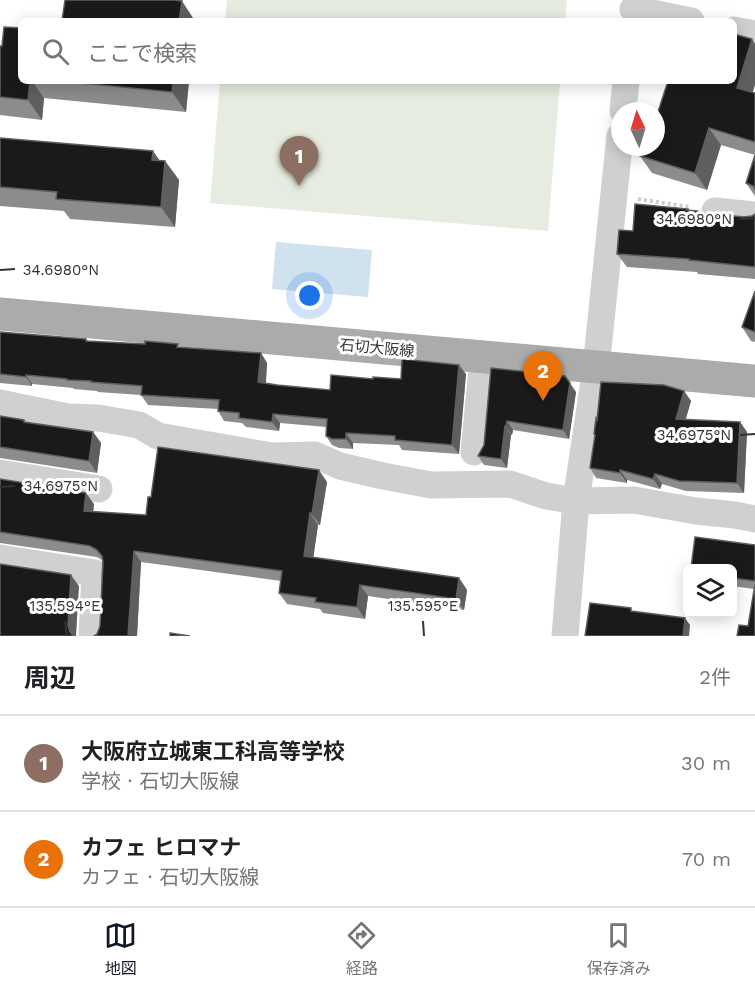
<!DOCTYPE html>
<html lang="ja">
<head>
<meta charset="utf-8">
<style>
  body { margin:0; font-family:"Work Sans","Noto Sans JP",sans-serif; background:#f2f2f2; color:#202124 }
  .controls { position:absolute; right:18px; bottom:18px; display:grid; overflow:hidden; border-radius:9px; box-shadow:0 3px 15px #0003 }
  .controls button { width:54px; height:54px; display:grid; place-items:center; padding:0; border:0; border-bottom:2px solid #e0e0e0; background:#fff; color:#202124; font:30px sans-serif }
  .compass { position:absolute; left:611px; top:102px; width:54px; height:54px; border-radius:50%; background:#fff; box-shadow:0 3px 15px #0003; rotate:356deg }
  .you { position:absolute; left:310px; top:296px; width:21px; height:21px; margin:-15px; border:4px solid #fff; border-radius:50%; background:#1a73e8; box-shadow:0 0 0 9px #1a73e833 }
  .badge { display:grid; place-items:center; width:39px; height:39px; border-radius:50%; background:#111827; color:#fff; font-size:20px; font-weight:700 }
  .pin { position:absolute; translate:-50% -50px; filter:drop-shadow(0 2px 3px #0008) }
  .pin::after { content:''; position:absolute; top:32px; width:21px; height:18px; background:inherit; clip-path:polygon(0 0,100% 0,50% 100%) }
  .list { margin:0; padding:0; list-style:none }
  h2 { display:flex; justify-content:space-between; align-items:center; height:78px; margin:0; padding:0 24px; font-size:26px }
  h2 small { font-size:20px; font-weight:400; color:#757577 }
  .list li { display:grid; grid-template-columns:39px 1fr auto; gap:18px; align-items:center; box-sizing:border-box; height:96px; padding:0 24px; border-top:2px solid #e0e0e0 }
  .list b { display:block; font-size:22px; white-space:nowrap }
  .list p { margin:0; font-size:20px; white-space:nowrap; color:#757577 }
  .list em { font-size:20px; font-style:normal; color:#757577 }
  .icon { flex:none; width:33px; height:33px; fill:none; stroke:currentColor; stroke-width:2; stroke-linecap:round; stroke-linejoin:round }
  .map { position:relative; flex:none; width:755px; height:636px; overflow:hidden }
  .search { position:absolute; background:#fff; box-shadow:0 3px 15px #0003; left:18px; right:18px; top:18px; height:66px; display:flex; align-items:center; gap:15px; box-sizing:border-box; padding:0 21px; border-radius:9px; color:#757577; font-size:22px }
  .sheet { height:270px; background:#fff }
  nav { display:flex; justify-content:space-around; align-items:center; box-sizing:border-box; height:84px; border-top:2px solid #e0e0e0; background:#fff; font-size:16px; color:#757577 }
  nav a { display:grid; justify-items:center; gap:3px }
  nav .on { color:#111827 }
  .map>svg:first-child { display:block }
  .green { fill:#e6ecdf }
  .water { fill:#cfe2ee }
  .lines { fill:none; stroke-linecap:round; stroke-linejoin:round }
  .path { stroke:#cdcdcd; stroke-width:4; stroke-dasharray:3 3; stroke-linecap:butt }
  .minor { stroke:#d0d0d0; stroke-width:27 }
  .major { stroke:#ababab; stroke-width:33 }
  .wall { fill:#8c8c8c }
  .shaded-wall { fill:#5f5f5f }
  .building { fill:#1a1a1a; stroke:#5f5f5f; stroke-width:1.5 }
  .ticks { fill:none; stroke:#333; stroke-width:2 }
  .labels { text-anchor:middle; dominant-baseline:central; stroke-width:6; stroke-linejoin:round; paint-order:stroke }
  .street-label { font-size:15px; fill:#333; stroke:#fff }
  .ticks-label { font-size:15px; text-anchor:middle; fill:#333; stroke:#fff; stroke-width:6; stroke-linejoin:round; paint-order:stroke }
</style>
</head>
<body>
<div class="map">
<svg width="755" height="636" viewBox="0 0 755 636">
  <rect width="100%" height="100%" fill="#fff"/>
  <!-- green -->
  <g class="green">
    <path d="M227 0H567L565 21H225Z"/>
    <path d="M220 81H560L548 231 210 203Z"/>
  </g>
  <!-- water -->
  <path class="water" d="M276 242 372 250 368 297 272 289Z"/>
  <g class="lines">
    <!-- path -->
    <path class="path" d="M638 199 690 207"/>
    <!-- minor -->
    <g class="minor">
      <path d="M633 9 691 21"/>
      <path d="M734 30 755 34"/>
      <path d="M623 111 626 81"/>
      <path d="M715 211 755 215"/>
      <path d="M0 403 68 417 98 418 139 425 158 436 272 456 315 455 340 466 383 476 431 485 510 484 546 496 576 501 634 500 696 511 735 515 755 519"/>
      <path d="M474 452 483 358"/>
      <path d="M0 473 99 489"/>
      <path d="M0 558 95 573 92 636"/>
      <path d="M565 636 576 501 596 368 620 136"/>
    </g>
    <!-- major -->
    <path class="major" d="M0 314 755 381"/>
  </g>
  <!-- wall -->
  <g class="wall">
    <path d="M0 46 21 81H189L186 112 44 98 42 120 0 115Z"/>
    <path d="M753 92 755 93V196L746 183 755 155 721 145 707 190 652 173 640 156Z"/>
    <path d="M0 138 165 161 179 180 175 227 70 219 64 211 0 206Z"/>
    <path d="M689 210 704 213 744 217 752 216 755 214V279L698 274 697 272 627 267 617 254 633 231Z"/>
    <path d="M755 291V342L751 341 742 327Z"/>
    <path d="M0 332 86 339 88 341 261 353 267 363 266 384 277 385 330 390 373 379H401L466 374 459 454 402 450 399 445 353 443V449L339 448 332 445 326 436V427L280 423 279 431 246 427 242 423 224 421 218 411V409L148 405 141 395 98 392 97 391 74 389 73 388 32 384V386L0 383Z"/>
    <path d="M491 368 576 392 569 439 513 430 512 435H511L507 468 484 465 478 456 484 445Z"/>
    <path d="M684 391 691 401 685 420 740 422 747 432 744 493 686 491 662 484 660 489 627 480V483L596 478 590 468 595 436 594 434 597 420Z"/>
    <path d="M0 416 24 420 26 422 93 432 101 443 97 473 0 458Z"/>
    <path d="M0 479 94 504 93 512 146 515 327 482 320 525H318L313 557 459 578 467 590 464 610 368 596 365 619 323 613 320 609 287 604 279 593 281 581 141 562 137 636H94L97 634 100 626 102 560 97 557 0 543Z"/>
    <path d="M755 545V636L748 626 754 589 732 586V568Z"/>
  </g>
  <!-- shaded-wall -->
  <g class="shaded-wall">
    <path d="M182 1 195 21H179Z"/>
    <path d="M752 39 755 44V85L749 105 737 88Z"/>
    <path d="M30 81H32L44 98 42 120 28 100Z"/>
    <path d="M173 81H189L186 112 172 92Z"/>
    <path d="M709 128 721 145 707 190 695 173Z"/>
    <path d="M153 151 165 168V161L179 180 175 227 161 207 152 160Z"/>
    <path d="M261 353 267 363 265 392 258 382Z"/>
    <path d="M459 365 466 374 459 454 452 445Z"/>
    <path d="M26 375 32 384V386L26 377Z"/>
    <path d="M570 383 576 392 569 439 563 430Z"/>
    <path d="M684 391 691 401 683 429 676 419Z"/>
    <path d="M273 414 280 423 279 431 272 422Z"/>
    <path d="M507 421 513 430 512 435 506 427Z"/>
    <path d="M740 422 747 432 744 493 737 483Z"/>
    <path d="M505 426 511 435 507 468 501 459Z"/>
    <path d="M93 432 101 443 97 473 89 461Z"/>
    <path d="M346 433 353 443V449L346 439Z"/>
    <path d="M319 470 327 482 320 525 312 514Z"/>
    <path d="M620 470 627 480V483L620 473Z"/>
    <path d="M655 474 662 484 660 489 653 479Z"/>
    <path d="M86 493 94 504 92 522 84 511Z"/>
    <path d="M310 513 318 525 312 567 304 556Z"/>
    <path d="M134 551 141 562 137 636H128Z"/>
    <path d="M71 575 79 586 76 636H73L70 632 68 625Z"/>
    <path d="M459 578 467 590 464 610 456 599Z"/>
    <path d="M360 585 368 596 365 619 357 607Z"/>
    <path d="M685 618 690 625 689 636H683Z"/>
  </g>
  <!-- building -->
  <g class="building">
    <path d="M65 0H174L182 1 179 21H62Z"/>
    <path d="M4 27 21 28V81H30L28 100 0 97V46H2Z"/>
    <path d="M734 34 752 39 737 88 755 93V142L709 128 695 173 640 156 643 147H656V118L668 81H734Z"/>
    <path d="M60 81H173L172 92Z"/>
    <path d="M0 138 153 151 152 160 165 161 161 207 56 199 57 192 0 187Z"/>
    <path d="M755 155V189L753 186 746 183Z"/>
    <path d="M635 204 688 209 687 210 697 211 704 213 744 217 752 216 755 214V267L689 260V259L617 254 619 230 633 231Z"/>
    <path d="M755 291V332L742 327Z"/>
    <path d="M0 332 86 339V341L145 344V341L178 344 177 347 261 353 258 382 277 385 330 390 331 375 373 379V377L401 379 402 359 459 365 452 445 395 440V436L346 433V439H332L326 436 327 419 273 414 272 422 239 418V413L218 411 219 400 141 395 142 386 91 382V381L67 380V379L26 375V377L0 374Z"/>
    <path d="M491 368 565 376 570 383 563 430 507 421 506 427 505 426 501 459 478 456 484 445Z"/>
    <path d="M601 382 664 385 684 391 676 419 740 422 737 483 679 481 655 474 653 479 620 470V473L590 468 595 435 594 434 596 418 597 420Z"/>
    <path d="M0 416 24 420V422L93 432 89 461 0 447Z"/>
    <path d="M158 447 319 470 312 514 310 513 304 556 459 578 456 599 360 585 357 607 315 602 316 598 279 593 282 571 134 551 128 636H94L97 634 100 626 103 562 102 556 97 550 90 546 0 532V479L86 493 84 511 146 515 148 497H151Z"/>
    <path d="M695 537 755 545V581L732 578V568H691Z"/>
    <path d="M0 564 71 575 68 625 70 632 74 636H0Z"/>
    <path d="M755 584V636H737L739 625 748 626Z"/>
    <path d="M590 603 631 608V611L685 618 683 636H585Z"/>
    <path d="M170 633 190 636H170Z"/>
  </g>
  <!-- ticks -->
  <path class="ticks" d="M740 219 755 218M0 270 15 269M740 435 755 434M0 487 15 486M65 621 67 636M423 621 424 636"/>
  <g class="labels">
    <!-- street labels -->
    <g class="street-label">
      <text transform="translate(377 348) rotate(5)">石切大阪線</text>
    </g>
  </g>
  <g class="ticks-label">
    <text x="694" y="224">34.6980°N</text>
    <text x="61" y="275">34.6980°N</text>
    <text x="694" y="440">34.6975°N</text>
    <text x="61" y="491">34.6975°N</text>
    <text x="65" y="611">135.594°E</text>
    <text x="423" y="611">135.595°E</text>
  </g>
</svg>
<div class="controls">
<button><svg class="icon" aria-label="layers" viewBox="0 0 24 24"><path d="M12 4l9 5-9 5-9-5zM3 14l9 5 9-5"/></svg></button>
</div>
<svg class="compass" viewBox="-18 -18 36 36"><path d="M0-13l5 13h-10z" fill="#e53935"/><path d="M0 13l5-13h-10z" fill="#757577"/></svg>
<div class="you"></div>
<div class="pin badge" style="left:299px;top:186px;background:#8d6e63">1</div>
<div class="pin badge" style="left:543px;top:401px;background:#e8710a">2</div>
<div class="search"><svg class="icon" aria-label="search" viewBox="0 0 24 24"><circle cx="10" cy="10" r="6"/><path d="M15 15l6 6"/></svg>ここで検索</div>
</div>
<section class="sheet">
<h2>周辺<small>2件</small></h2>
<ul class="list">
<li><span class="badge" style="background:#8d6e63">1</span><div><b>大阪府立城東工科高等学校</b><p>学校 · 石切大阪線</p></div><em>30 m</em></li>
<li><span class="badge" style="background:#e8710a">2</span><div><b>カフェ ヒロマナ</b><p>カフェ · 石切大阪線</p></div><em>70 m</em></li>
</ul>
</section>
<nav>
<a class="on"><svg class="icon" aria-label="map" viewBox="0 0 24 24"><path d="M3 6l6-2 6 2 6-2v14l-6 2-6-2-6 2zM9 4v14M15 6v14"/></svg>地図</a>
<a><svg class="icon" aria-label="directions" viewBox="0 0 24 24"><path d="M12 3l9 9-9 9-9-9zM9 14v-3h6M13 9l2 2-2 2"/></svg>経路</a>
<a><svg class="icon" aria-label="saved" viewBox="0 0 24 24"><path d="M7 4h10v16l-5-4-5 4z"/></svg>保存済み</a>
</nav>
</body>
</html>
